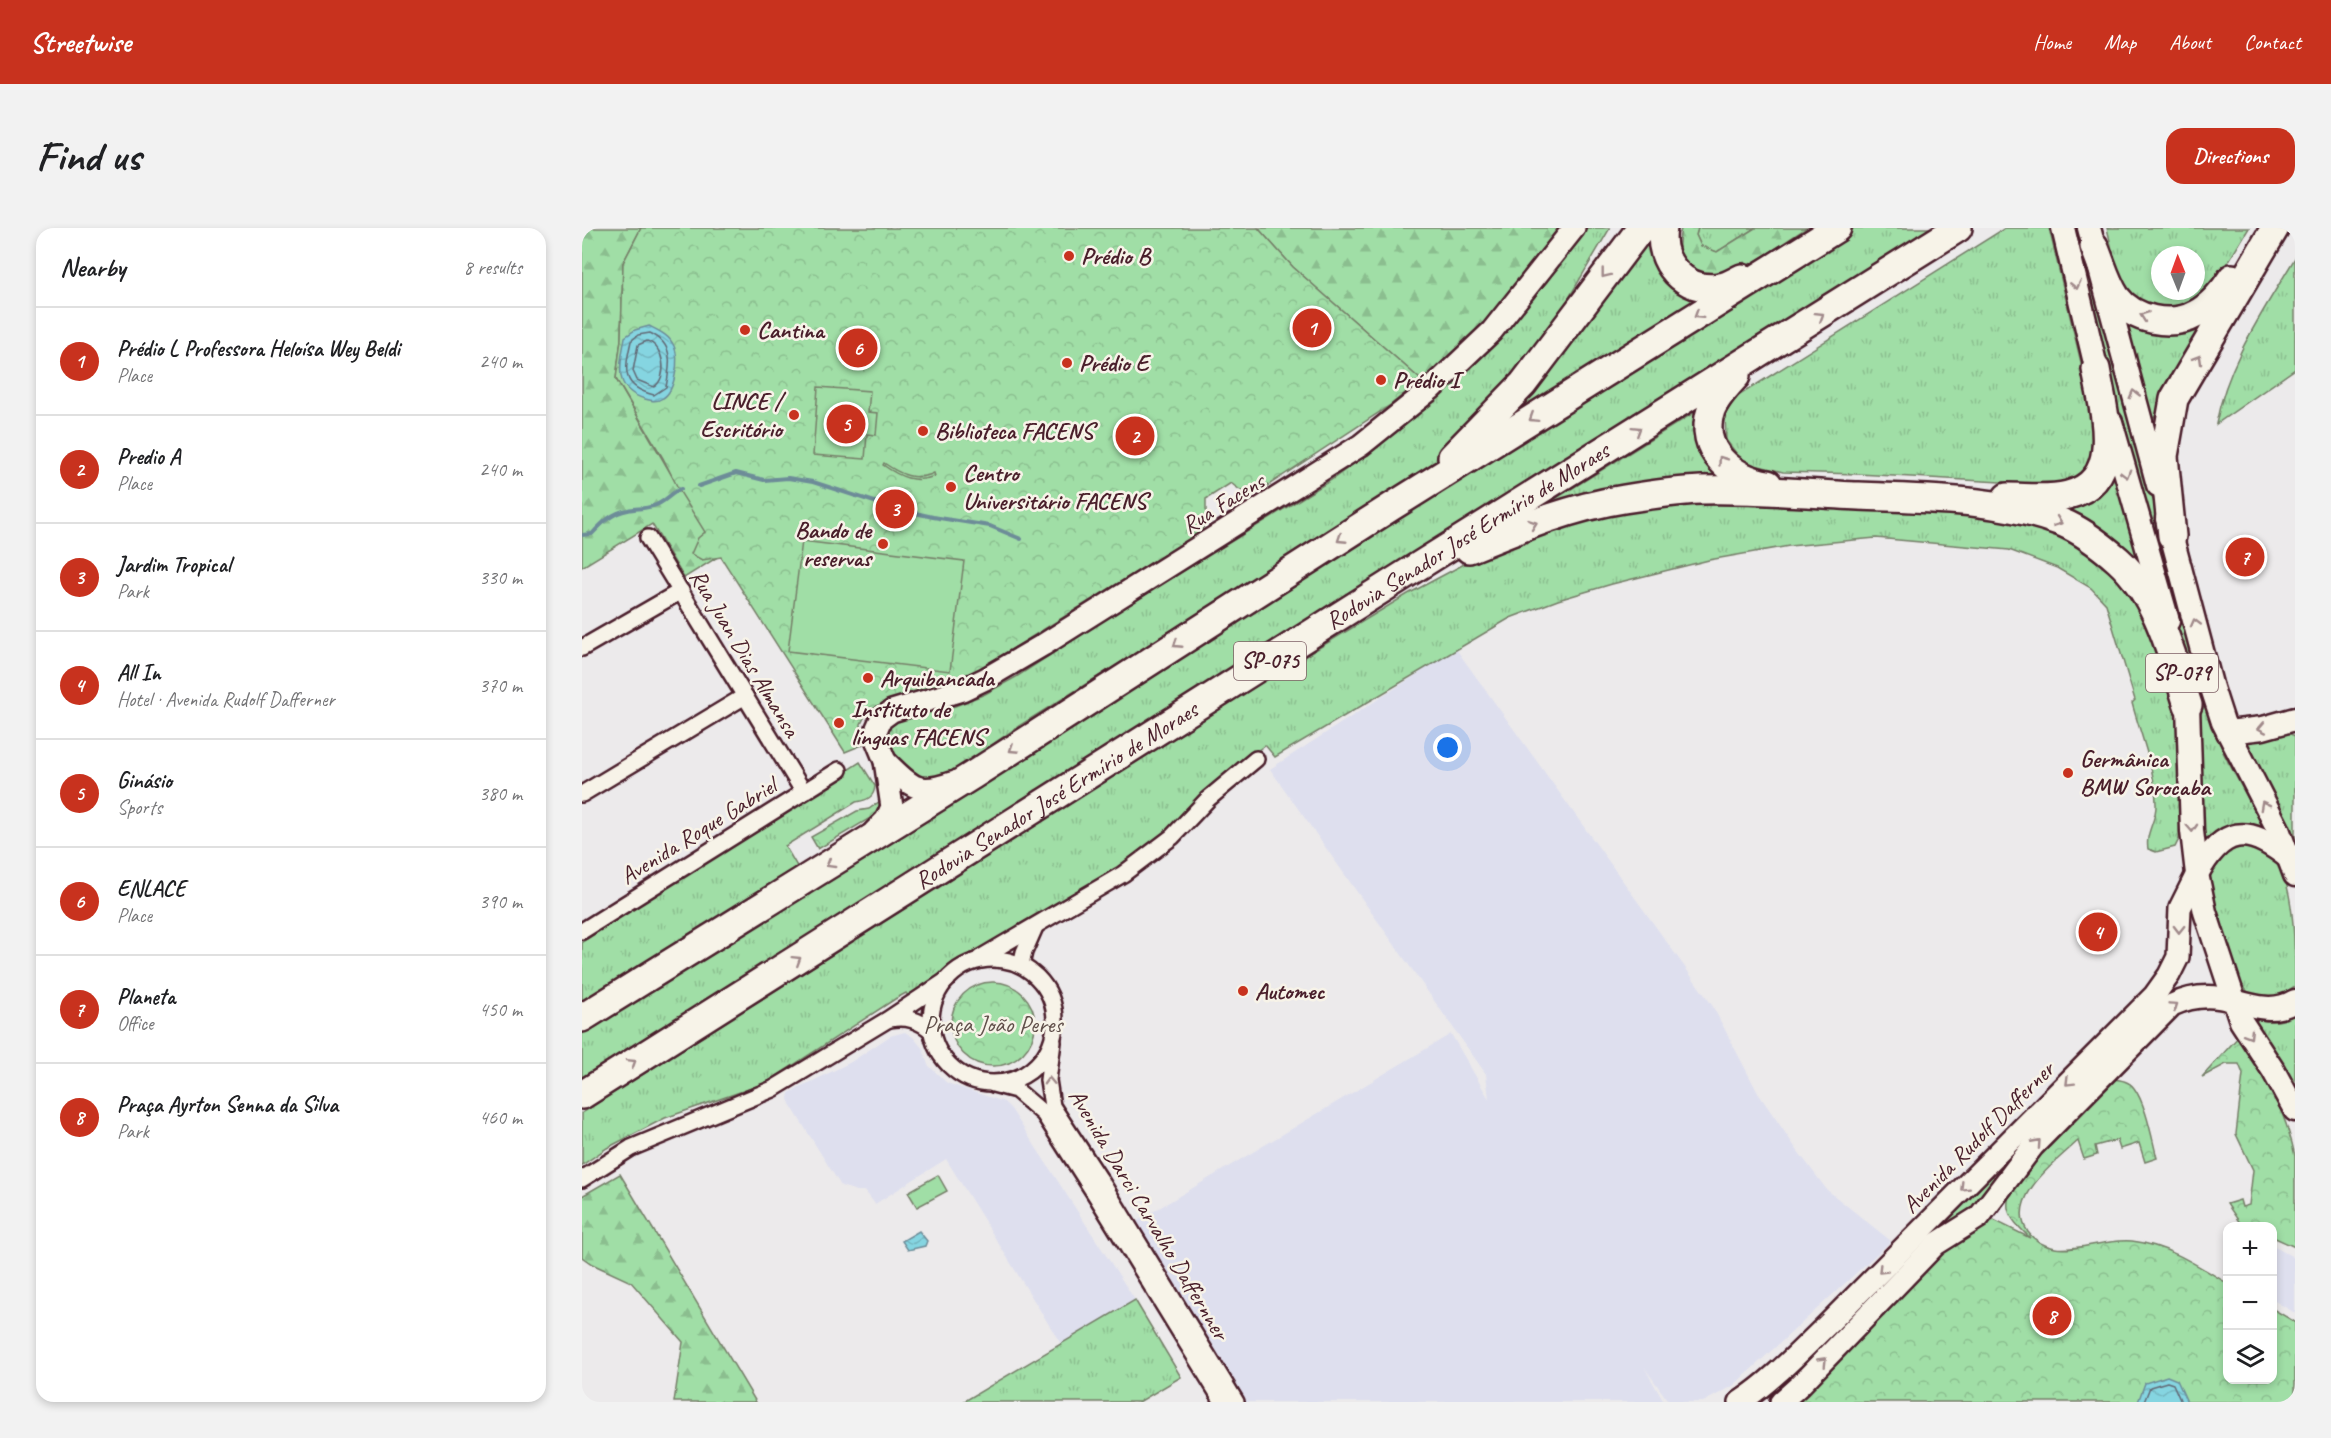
<!DOCTYPE html>
<html lang="en">
<head>
<meta charset="utf-8">
<style>
  body { margin:0; font-family:Caveat,sans-serif; background:#f2f2f2; color:#202124 }
  .controls { position:absolute; right:18px; bottom:18px; display:grid; overflow:hidden; border-radius:12px; box-shadow:0 3px 9px #0003 }
  .controls button { width:54px; height:54px; display:grid; place-items:center; padding:0; border:0; border-bottom:2px solid #e0e0e0; background:#fff; color:#202124; font:30px sans-serif }
  .compass { position:absolute; left:1569px; top:18px; width:54px; height:54px; border-radius:50%; background:#fff; box-shadow:0 3px 9px #0003; rotate:359deg }
  .you { position:absolute; left:866px; top:520px; width:21px; height:21px; margin:-15px; border:4px solid #fff; border-radius:50%; background:#1a73e8; box-shadow:0 0 0 9px #1a73e833 }
  .badge { display:grid; place-items:center; width:39px; height:39px; border-radius:50%; background:#c8321e; color:#fff; font-size:20px; font-weight:700 }
  .pin { position:absolute; translate:-50% -50%; border:3px solid #fff; box-shadow:0 2px 6px #0006 }
  .list { margin:0; padding:0; list-style:none }
  h2 { display:flex; justify-content:space-between; align-items:center; height:78px; margin:0; padding:0 24px; font-size:26px }
  h2 small { font-size:20px; font-weight:400; color:#757577 }
  .list li { display:grid; grid-template-columns:39px 1fr auto; gap:18px; align-items:center; box-sizing:border-box; height:108px; padding:0 24px; border-top:2px solid #e0e0e0 }
  .list b { display:block; font-size:22px; white-space:nowrap }
  .list p { margin:0; font-size:20px; white-space:nowrap; color:#757577 }
  .list em { font-size:20px; font-style:normal; color:#757577 }
  .icon { flex:none; width:33px; height:33px; fill:none; stroke:currentColor; stroke-width:2; stroke-linecap:round; stroke-linejoin:round }
  .map { position:relative; flex:none; width:1713px; height:1174px; overflow:hidden; border-radius:18px }
  header { display:flex; align-items:center; gap:36px; box-sizing:border-box; height:84px; padding:0 30px; background:#c8321e; color:#fff }
  header strong { font-size:28px }
  nav { display:flex; gap:33px; margin-inline-start:auto; font-size:21px }
  .intro { display:flex; align-items:center; justify-content:space-between; box-sizing:border-box; height:144px; padding:0 36px }
  h1 { margin:0; font-size:42px }
  .button { padding:15px 27px; border-radius:18px; background:#c8321e; color:#fff; font-size:21px; font-weight:700 }
  main { display:flex; gap:36px; padding:0 36px }
  aside { flex:1; background:#fff; border-radius:18px; box-shadow:0 3px 9px #0003 }
  .map>svg:first-child { display:block }
  .built { fill:#dedfee }
  .grass { fill:url(#grass-tufts); stroke:#757e68; stroke-width:1.5; fill-rule:evenodd }
  .forest { fill:url(#forest-firs); stroke:#757e68; stroke-width:1.5 }
  .park { fill:url(#park-crowns); stroke:#757e68; stroke-width:1.5 }
  .garden { fill:url(#garden-furrows); stroke:#757e68; stroke-width:1.5 }
  .pitch { fill:#a0dea6; stroke:#757e68; stroke-width:1.5 }
  .water { fill:url(#water-waves); stroke:#6d8c98; stroke-width:1.5 }
  .lines { fill:none; stroke-linecap:round; stroke-linejoin:round }
  .shore { stroke:#626874; stroke-width:1.5 }
  .stream { stroke:#6d8c98; stroke-width:4 }
  .street-casing { stroke:#4a1f2b; stroke-width:20 }
  .secondary-casing { stroke:#4a1f2b; stroke-width:26 }
  .primary-casing { stroke:#4a1f2b; stroke-width:27 }
  .highway-casing { stroke:#4a1f2b; stroke-width:32 }
  .street { stroke:#f7f3e8; stroke-width:15 }
  .secondary { stroke:#f7f3e8; stroke-width:21 }
  .primary { stroke:#f7f3e8; stroke-width:22 }
  .highway { stroke:#f7f3e8; stroke-width:27 }
  .oneway { stroke:#a0898a }
  .poi-dot { fill:#c8321e; stroke:#f7f3e8; stroke-width:2 }
  .labels { text-anchor:middle; dominant-baseline:central; stroke-width:5; stroke-linejoin:round; paint-order:stroke }
  .shield { fill:#f7f3e8; stroke:#7e5f64; stroke-width:1.5 }
  .shield-label { font-size:22px; font-weight:bold; fill:#4a1f2b }
  .poi-label { font-size:24px; font-weight:bold; fill:#4a1f2b; stroke:#f7f3e8; text-anchor:start }
  .street-label { font-size:24px; fill:#4a1f2b; stroke:#f7f3e8 }
  .park-label { font-size:24px; fill:#604f4a; stroke:#f7f3e8 }
</style>
</head>
<body>
<header>
<strong>Streetwise</strong>
<nav><a>Home</a><a>Map</a><a>About</a><a>Contact</a></nav>
</header>
<div class="intro"><h1>Find us</h1><a class="button">Directions</a></div>
<main>
<aside>
<h2>Nearby<small>8 results</small></h2>
<ul class="list">
<li><span class="badge">1</span><div><b>Prédio L Professora Heloísa Wey Beldi</b><p>Place</p></div><em>240 m</em></li>
<li><span class="badge">2</span><div><b>Predio A</b><p>Place</p></div><em>240 m</em></li>
<li><span class="badge">3</span><div><b>Jardim Tropical</b><p>Park</p></div><em>330 m</em></li>
<li><span class="badge">4</span><div><b>All In</b><p>Hotel · Avenida Rudolf Dafferner</p></div><em>370 m</em></li>
<li><span class="badge">5</span><div><b>Ginásio</b><p>Sports</p></div><em>380 m</em></li>
<li><span class="badge">6</span><div><b>ENLACE</b><p>Place</p></div><em>390 m</em></li>
<li><span class="badge">7</span><div><b>Planeta</b><p>Office</p></div><em>450 m</em></li>
<li><span class="badge">8</span><div><b>Praça Ayrton Senna da Silva</b><p>Park</p></div><em>460 m</em></li>
</ul>
</aside>
<div class="map">
<svg width="1713" height="1174" viewBox="0 0 1713 1174">
  <defs>
    <pattern id="grass-tufts" width="24" height="20" patternUnits="userSpaceOnUse" patternTransform="scale(1.5)"><rect width="24" height="20" fill="#a0dea6"/><path d="M3 7l-1-3M5 7V3M7 7l1-3M15 17l-1-3M17 17v-4M19 17l1-3" fill="none" stroke="#8bbe8f"/></pattern>
    <pattern id="forest-firs" width="22" height="20" patternUnits="userSpaceOnUse" patternTransform="scale(1.5)"><rect width="22" height="20" fill="#a0dea6"/><path d="M5 1l3.5 6h-7zM16 11l3.5 6h-7z" fill="#8bbe8f"/></pattern>
    <pattern id="park-crowns" width="20" height="18" patternUnits="userSpaceOnUse" patternTransform="scale(1.5)"><rect width="20" height="18" fill="#a0dea6"/><path d="M2 6a3 3 0 1 1 6 0M12 15a3 3 0 1 1 6 0" fill="none" stroke="#8bbe8f"/></pattern>
    <pattern id="garden-furrows" width="10" height="10" patternUnits="userSpaceOnUse" patternTransform="scale(1.5)"><rect width="10" height="10" fill="#a0dea6"/><path d="M-1 1l2-2M0 10L10 0M9 11l2-2" fill="none" stroke="#8bbe8f"/></pattern>
    <pattern id="water-waves" width="16" height="10" patternUnits="userSpaceOnUse" patternTransform="scale(1.5)"><rect width="16" height="10" fill="#85d5e1"/><path d="M0 5q4-4 8 0t8 0" fill="none" stroke="#74b6c1"/></pattern>
  </defs>
  <rect width="100%" height="100%" fill="#eceaeb"/>
  <filter id="ink" filterUnits="userSpaceOnUse"><feTurbulence type="fractalNoise" baseFrequency=".0167" numOctaves="2"/><feDisplacementMap in="SourceGraphic" scale="12" xChannelSelector="R" yChannelSelector="G"/><feConvolveMatrix kernelMatrix="1 2 1 2 8 2 1 2 1" color-interpolation-filters="sRGB"/></filter>
  <g filter="url(#ink)">
    <!-- built -->
    <g class="built">
      <path d="M874 421 1130 777 1176 865 1215 922 1245 962 1309 1013 1151 1158 1121 1174H1087L1062 1139 1082 1174H662L552 995 869 806 907 871 904 846 688 541Z"/>
      <path d="M323 804 331 809 341 821 346 837 365 855 422 874 429 881 553 1072 479 1116 364 931 293 976 283 963H275L259 958 208 876 206 871 207 865 269 834 308 808Z"/>
      <path d="M1691 1018 1713 1030V1085L1691 1072Z"/>
    </g>
    <!-- grass -->
    <g class="grass">
      <path d="M1000 0H1028L941 148 880 210 837 248 437 498 361 551 341 553 318 539 303 515 306 501 316 491 373 478 403 466 434 449 522 392 749 252 798 217 843 180 931 91 983 29Z"/>
      <path d="M1063 0 1121 68 916 199Z"/>
      <path d="M1116 0H1173L1135 24 1119 18 1114 7Z"/>
      <path d="M1272 0H1351L0 854V806Z"/>
      <path d="M1423 0H1467L1516 206 1517 228 1500 250 1474 257 1276 246 1201 244 1161 234 1144 212 1143 187 1153 170Z"/>
      <path d="M1486 0H1499L1627 483 1641 524 1681 599 1680 604 1621 617 1619 506 1614 472Z"/>
      <path d="M1525 0H1667L1634 54 1618 75C1606 77 1593 82 1581 82 1538 81 1533 32 1525 0ZM1578 27H1614V63H1578Z"/>
      <path d="M1713 30V141L1634 196C1645 135 1682 82 1713 30Z"/>
      <path d="M1651 58 1566 200 1539 87 1569 98Z"/>
      <path d="M1129 174 1146 251 928 299Z"/>
      <path d="M1528 224 1568 359 1459 275 1482 272Z"/>
      <path d="M1174 275 1429 289 1475 299 1510 321 1565 383 1599 480 1601 514 1597 611 1593 619 1574 624 1566 621C1563 604 1575 592 1574 576 1574 544 1558 505 1550 475L1553 472 1524 376 1509 360 1475 340 1427 322 1294 310 1207 318 1127 332 1030 356 976 372 928 390 693 529 683 517 671 526 587 605 536 644 328 770 324 765 313 771 184 855 83 890 25 920 0 937V885L682 453 826 366 886 334 976 299 1050 281 1096 276Z"/>
      <path d="M1706 505 1713 508V620L1661 517 1668 514Z"/>
      <path d="M278 534 293 558C292 570 285 572 274 574L203 618 216 640 0 776V714Z"/>
      <path d="M1670 616C1677 621 1691 627 1696 635 1713 663 1713 725 1713 758L1690 773C1680 772 1672 771 1665 763 1649 746 1619 659 1631 638 1639 623 1655 618 1670 616Z"/>
      <path d="M1713 786V867L1664 788C1680 794 1698 797 1713 786Z"/>
      <path d="M1409 947 1415 951 1404 972 1374 996 1366 994V989Z"/>
      <path d="M553 1072 599 1149 557 1174H381Z"/>
    </g>
    <!-- forest -->
    <g class="forest">
      <path d="M0 0H59L41 35 39 111 34 151 100 265 139 327 102 350 70 296 0 339Z"/>
      <path d="M676 0H978L943 49 897 106 839 152 711 39Z"/>
      <path d="M1099 0H1116L1114 7 1119 18 1135 24 1173 0H1225C1197 16 1142 65 1110 41 1093 28 1096 19 1099 0Z"/>
      <path d="M38 946 174 1174H92L101 1114 49 1054 10 1036 0 1029V968Z"/>
    </g>
    <!-- park -->
    <g class="park">
      <path d="M59 0H676L711 39 839 152 807 178 676 264C664 266 658 263 649 255L624 271V288L620 303 396 442 358 460 301 475 285 484 279 496 280 517 263 524 139 329 120 332 109 326 116 310 123 304 98 264 81 230 34 151 39 111 41 35Z"/>
      <path d="M298 573 296 582 290 589 236 621 229 609 275 583 287 581Z"/>
      <circle cx="411" cy="796" r="42"/>
      <path d="M1658 807C1682 844 1704 884 1713 928V1019L1691 1009 1690 998H1660L1645 976 1658 972 1660 979 1667 977 1671 942 1654 906 1661 846 1657 836H1644L1620 849Z"/>
      <path d="M1531 851C1539 852 1547 853 1552 860 1564 876 1570 911 1575 930L1563 934 1557 915 1538 921 1535 912 1513 918 1515 927 1502 931 1496 913C1473 934 1423 971 1446 1004 1452 1012 1462 1018 1473 1020 1492 1024 1528 1010 1550 1013 1585 1017 1615 1037 1645 1055L1646 1152H1690L1691 1081 1713 1094V1174H1204L1379 1006 1412 992 1448 1010C1426 988 1418 981 1434 950Z"/>
    </g>
    <!-- garden -->
    <path class="garden" d="M302 235C318 246 333 254 352 245L353 248C333 256 318 249 301 237Z"/>
    <!-- pitch -->
    <g class="pitch">
      <path d="M236 159 288 163 286 184 296 185 294 207 285 206 283 231 231 227Z"/>
      <path d="M220 313 382 333 368 443 206 423Z"/>
      <path d="M356 947 365 963 335 979 326 964Z"/>
    </g>
    <!-- water -->
    <g class="water">
      <path d="M67 98C77 103 87 107 92 118 98 131 93 163 81 170 75 174 70 173 63 171 29 161 39 135 43 109L53 102Z"/>
      <path d="M337 1003 345 1013 343 1018 326 1022 320 1013Z"/>
      <path d="M1585 1148 1595 1152 1605 1174H1556L1563 1155Z"/>
    </g>
    <g class="lines">
      <!-- shore -->
      <g class="shore">
        <path d="M68 105C92 116 89 135 84 159L72 167C38 159 43 141 49 113L56 107Z"/>
        <path d="M65 113C82 118 87 149 72 159L55 152 51 143 56 117Z"/>
        <path d="M1562 1174 1568 1159 1585 1154 1591 1156 1599 1174"/>
      </g>
      <!-- stream -->
      <g class="stream">
        <path d="M117 258 154 245 182 252 206 250 231 254 311 280 351 289 408 298 439 311"/>
        <path d="M0 307 10 306C21 294 30 285 46 282 54 280 63 281 71 278 83 275 88 265 99 261"/>
      </g>
      <defs>
        <g id="street">
          <path d="M66 310 221 563"/>
          <path d="M0 420 99 363"/>
          <path d="M0 566 163 468"/>
          <path d="M0 703 257 542"/>
          <path d="M398 730 541 646 590 609 626 571 674 531"/>
          <circle cx="411" cy="793" r="62"/>
          <path d="M439 737 442 724 453 699"/>
          <path d="M308 791C325 788 337 792 350 803"/>
          <path d="M471 814 466 852 470 878 517 950 654 1174"/>
          <path d="M411 856 434 862 462 886 515 969 641 1174"/>
          <path d="M0 951 49 920 191 861 305 792 365 752"/>
        </g>
        <g id="secondary">
          <path d="M303 533C328 557 334 568 369 555"/>
          <path d="M292 604 304 592 310 579 303 533 294 511 295 500 299 491 310 483 380 462 403 451 461 417 779 217 850 160 910 103 992 0"/>
          <path d="M1158 1174C1190 1153 1217 1124 1244 1098L1572 768 1587 747 1596 729 1598 680 1615 646"/>
          <path d="M1199 1174 1218 1157 1354 1016 1397 989 1451 918 1590 777C1609 768 1631 766 1652 773"/>
        </g>
        <g id="primary">
          <path d="M1481 0 1518 156"/>
          <path d="M1507 0 1576 257"/>
          <path d="M1529 194 1586 393"/>
          <path d="M1585 291 1630 460 1641 494 1696 601 1713 647"/>
          <path d="M1603 460 1606 477 1610 603 1615 646 1623 684 1659 793 1691 842 1713 882"/>
          <path d="M1646 504 1681 500 1713 491"/>
          <path d="M1615 646C1641 599 1665 596 1707 630"/>
          <path d="M1652 773C1673 779 1693 785 1713 773"/>
        </g>
        <g id="highway">
          <path d="M1081 0C1075 34 1103 65 1138 59 1146 58 1153 53 1160 50"/>
          <path d="M1512 18C1519 34 1524 54 1534 69 1551 92 1589 100 1614 86 1628 79 1642 63 1650 50"/>
          <path d="M1154 148C1145 158 1134 169 1129 182 1115 222 1151 251 1186 256"/>
          <path d="M870 229 941 156 1059 0"/>
          <path d="M1425 269C1445 269 1467 272 1486 267 1544 252 1521 182 1514 141"/>
          <path d="M1590 308 1582 228 1592 171 1693 0"/>
          <path d="M887 321C936 301 989 279 1042 271 1067 267 1094 263 1119 262 1171 260 1225 266 1277 268 1344 271 1416 270 1479 294 1499 302 1520 318 1536 332 1576 368 1590 428 1606 477"/>
          <path d="M0 790 391 547 809 279 1255 0"/>
          <path id="s1" d="M0 867 819 349 1376 0"/>
        </g>
      </defs>
      <!-- street casing -->
      <use href="#street" class="street-casing"/>
      <!-- secondary casing -->
      <use href="#secondary" class="secondary-casing"/>
      <!-- primary casing -->
      <use href="#primary" class="primary-casing"/>
      <!-- highway casing -->
      <use href="#highway" class="highway-casing"/>
      <!-- street -->
      <use href="#street" class="street"/>
      <!-- secondary -->
      <use href="#secondary" class="secondary"/>
      <!-- primary -->
      <use href="#primary" class="primary"/>
      <!-- highway -->
      <use href="#highway" class="highway"/>
    </g>
    <!-- one-way arrows -->
    <defs><path id="oneway-chevron" d="M-2-3.5L2.5 0L-2 3.5" fill="none" stroke-width="1.6" stroke-linecap="round" stroke-linejoin="round" transform="scale(1.5)"/></defs>
    <g class="oneway">
      <use href="#oneway-chevron" transform="translate(1023 46) rotate(128)"/>
      <use href="#oneway-chevron" transform="translate(1494 57) rotate(77)"/>
      <use href="#oneway-chevron" transform="translate(1116 87) rotate(148)"/>
      <use href="#oneway-chevron" transform="translate(1238 88) rotate(-32)"/>
      <use href="#oneway-chevron" transform="translate(1562 88) rotate(-160)"/>
      <use href="#oneway-chevron" transform="translate(1616 131) rotate(-60)"/>
      <use href="#oneway-chevron" transform="translate(1552 166) rotate(-105)"/>
      <use href="#oneway-chevron" transform="translate(951 190) rotate(148)"/>
      <use href="#oneway-chevron" transform="translate(1055 202) rotate(-32)"/>
      <use href="#oneway-chevron" transform="translate(1140 232) rotate(-126)"/>
      <use href="#oneway-chevron" transform="translate(1544 246) rotate(74)"/>
      <use href="#oneway-chevron" transform="translate(1476 294) rotate(20)"/>
      <use href="#oneway-chevron" transform="translate(951 296) rotate(-20)"/>
      <use href="#oneway-chevron" transform="translate(759 311) rotate(147)"/>
      <use href="#oneway-chevron" transform="translate(1613 395) rotate(-105)"/>
      <use href="#oneway-chevron" transform="translate(595 416) rotate(147)"/>
      <use href="#oneway-chevron" transform="translate(1680 500) rotate(169)"/>
      <use href="#oneway-chevron" transform="translate(431 521) rotate(147)"/>
      <use href="#oneway-chevron" transform="translate(1682 577) rotate(-118)"/>
      <use href="#oneway-chevron" transform="translate(1610 600) rotate(87)"/>
      <use href="#oneway-chevron" transform="translate(248 636) rotate(149)"/>
      <use href="#oneway-chevron" transform="translate(1597 701) rotate(91)"/>
      <use href="#oneway-chevron" transform="translate(215 732) rotate(-32)"/>
      <use href="#oneway-chevron" transform="translate(1592 778) rotate(-34)"/>
      <use href="#oneway-chevron" transform="translate(1667 807) rotate(59)"/>
      <use href="#oneway-chevron" transform="translate(50 835) rotate(-32)"/>
      <use href="#oneway-chevron" transform="translate(467 853) rotate(-92)"/>
      <use href="#oneway-chevron" transform="translate(1487 854) rotate(135)"/>
      <use href="#oneway-chevron" transform="translate(1455 915) rotate(-48)"/>
      <use href="#oneway-chevron" transform="translate(1382 959) rotate(135)"/>
      <use href="#oneway-chevron" transform="translate(1300 1042) rotate(135)"/>
      <use href="#oneway-chevron" transform="translate(1241 1133) rotate(-46)"/>
    </g>
  </g>
  <!-- markers -->
  <g class="poi-dot">
    <circle cx="487" cy="28" r="6"/>
    <circle cx="163" cy="102" r="6"/>
    <circle cx="485" cy="135" r="6"/>
    <circle cx="799" cy="152" r="6"/>
    <circle cx="212" cy="187" r="6"/>
    <circle cx="341" cy="203" r="6"/>
    <circle cx="369" cy="259" r="6"/>
    <circle cx="301" cy="316" r="6"/>
    <circle cx="286" cy="450" r="6"/>
    <circle cx="257" cy="495" r="6"/>
    <circle cx="1486" cy="545" r="6"/>
    <circle cx="661" cy="763" r="6"/>
  </g>
  <g class="labels">
    <!-- shield labels -->
    <g class="shield">
      <rect x="652" y="414" width="72" height="38" rx="4.5"/>
      <rect x="1564" y="426" width="72" height="38" rx="4.5"/>
    </g>
    <g class="shield-label">
      <text x="688" y="433">SP-075</text>
      <text x="1600" y="445">SP-079</text>
    </g>
    <!-- poi labels -->
    <g class="poi-label">
      <text x="499" y="28">Prédio B</text>
      <text x="175" y="102">Cantina</text>
      <text x="497" y="135">Prédio E</text>
      <text x="811" y="152">Prédio I</text>
      <text x="200" y="173" text-anchor="end">LINCE /<tspan x="200" dy="28">Escritório</tspan></text>
      <text x="353" y="203">Biblioteca FACENS</text>
      <text x="381" y="245">Centro<tspan x="381" dy="28">Universitário FACENS</tspan></text>
      <text x="289" y="302" text-anchor="end">Bando de<tspan x="289" dy="28">reservas</tspan></text>
      <text x="298" y="450">Arquibancada</text>
      <text x="269" y="481">Instituto de<tspan x="269" dy="28">línguas FACENS</tspan></text>
      <text x="1498" y="531">Germânica<tspan x="1498" dy="28">BMW Sorocaba</tspan></text>
      <text x="673" y="763">Automec</text>
    </g>
    <!-- street labels -->
    <g class="street-label">
      <text transform="translate(641 275) rotate(-32)">Rua Facens</text>
      <text stroke="none"><textPath href="#s1" startOffset="1047">Rodovia Senador José Ermírio de Moraes</textPath></text>
      <text transform="translate(163 425) rotate(59)">Rua Juan Dias Almansa</text>
      <text stroke="none"><textPath href="#s1" startOffset="561">Rodovia Senador José Ermírio de Moraes</textPath></text>
      <text transform="translate(116 603) rotate(-32)">Avenida Roque Gabriel</text>
      <text transform="translate(1396 909) rotate(-45)">Avenida Rudolf Dafferner</text>
      <text transform="translate(567 986) rotate(59)">Avenida Darci Carvalho Daffernner</text>
    </g>
    <!-- park labels -->
    <g class="park-label">
      <text x="411" y="796">Praça João Peres</text>
    </g>
  </g>
</svg>
<div class="controls">
<button>+</button>
<button>−</button>
<button><svg class="icon" aria-label="layers" viewBox="0 0 24 24"><path d="M12 4l9 5-9 5-9-5zM3 14l9 5 9-5"/></svg></button>
</div>
<svg class="compass" viewBox="-18 -18 36 36"><path d="M0-13l5 13h-10z" fill="#e53935"/><path d="M0 13l5-13h-10z" fill="#757577"/></svg>
<div class="you"></div>
<div class="pin badge" style="left:730px;top:100px">1</div>
<div class="pin badge" style="left:553px;top:208px">2</div>
<div class="pin badge" style="left:313px;top:281px">3</div>
<div class="pin badge" style="left:1516px;top:704px">4</div>
<div class="pin badge" style="left:264px;top:196px">5</div>
<div class="pin badge" style="left:276px;top:120px">6</div>
<div class="pin badge" style="left:1663px;top:329px">7</div>
<div class="pin badge" style="left:1470px;top:1088px">8</div>
</div>
</main>
</body>
</html>
